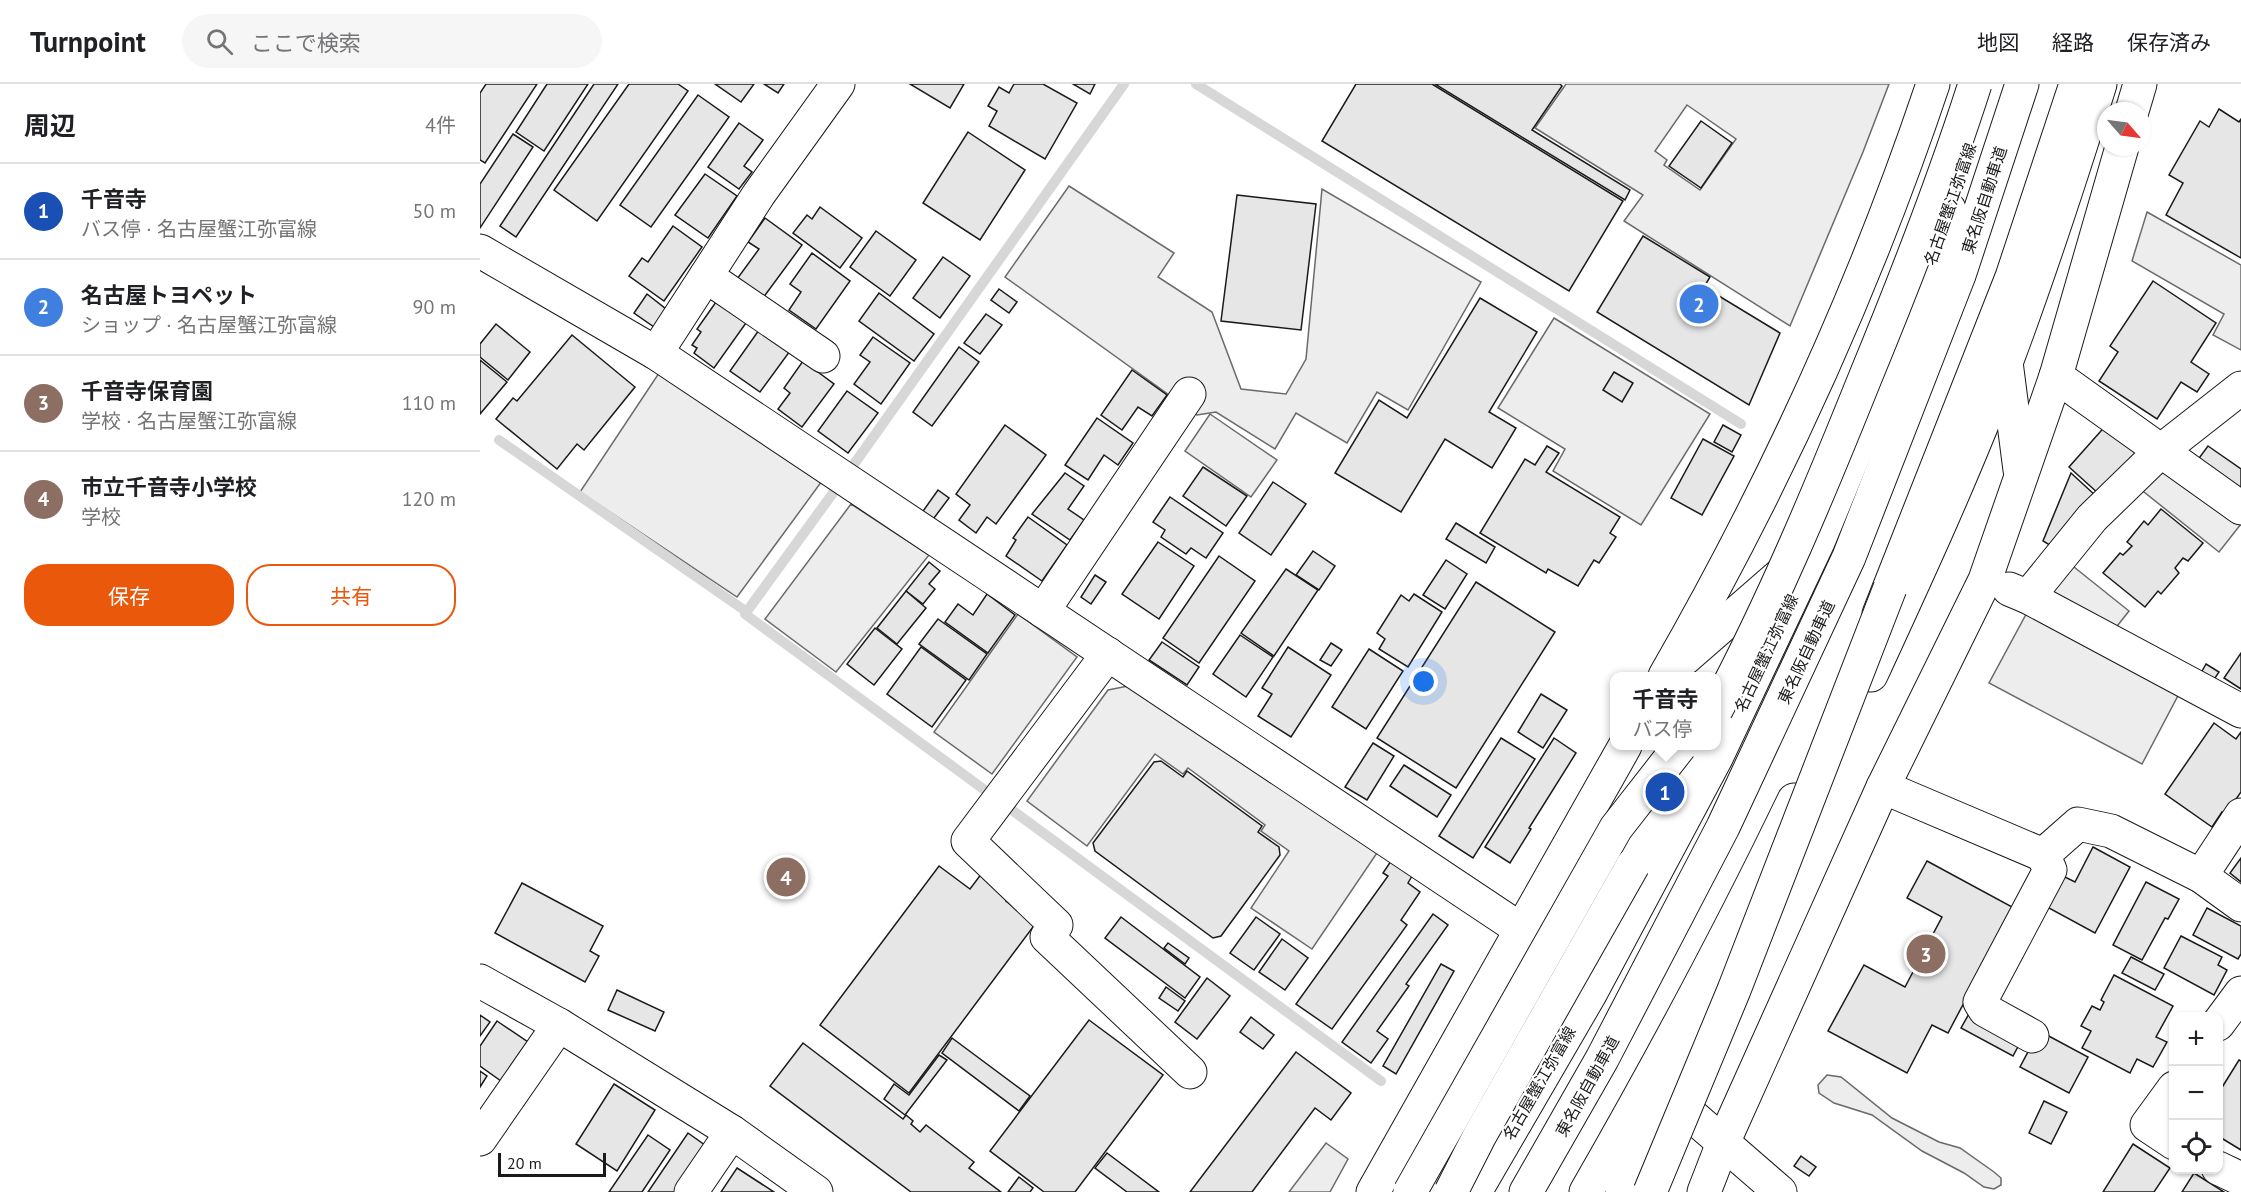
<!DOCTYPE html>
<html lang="ja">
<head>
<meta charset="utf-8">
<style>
  body { margin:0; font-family:"PT Sans","Noto Sans JP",sans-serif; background:#f6f6f6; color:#202124 }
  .controls { position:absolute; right:18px; bottom:18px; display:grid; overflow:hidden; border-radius:12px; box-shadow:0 2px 4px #0004 }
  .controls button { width:54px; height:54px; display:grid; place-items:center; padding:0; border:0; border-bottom:2px solid #e0e0e0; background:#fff; color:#202124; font:30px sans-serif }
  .compass { position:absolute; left:1617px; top:18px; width:54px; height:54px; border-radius:50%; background:#fff; box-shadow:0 2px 4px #0004; rotate:118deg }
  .scale { position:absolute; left:18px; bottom:15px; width:108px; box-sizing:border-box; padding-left:6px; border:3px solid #1a1a1a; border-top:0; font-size:16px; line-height:21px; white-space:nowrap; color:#1a1a1a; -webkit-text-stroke:4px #fff; paint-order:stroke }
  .you { position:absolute; left:944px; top:598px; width:21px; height:21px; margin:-15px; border:4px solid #fff; border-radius:50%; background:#1a73e8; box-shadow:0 0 0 9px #1a73e833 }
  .badge { display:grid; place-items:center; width:39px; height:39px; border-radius:50%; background:#ea580c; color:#fff; font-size:20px; font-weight:700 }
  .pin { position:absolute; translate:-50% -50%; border:3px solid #fff; box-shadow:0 2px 6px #0006 }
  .popup { position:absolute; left:1130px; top:588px; width:111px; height:78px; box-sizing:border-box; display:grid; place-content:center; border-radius:12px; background:#fff; filter:drop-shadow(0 2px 4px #0005); font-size:20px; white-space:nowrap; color:#757577 }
  .popup b { font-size:22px; color:#202124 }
  .popup::after { content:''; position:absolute; left:50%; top:100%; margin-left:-12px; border:12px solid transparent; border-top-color:#fff }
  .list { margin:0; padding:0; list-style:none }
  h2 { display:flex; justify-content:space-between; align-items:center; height:78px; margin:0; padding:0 24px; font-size:26px }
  h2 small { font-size:20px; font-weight:400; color:#757577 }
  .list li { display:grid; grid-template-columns:39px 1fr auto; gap:18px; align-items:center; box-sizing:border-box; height:96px; padding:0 24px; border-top:2px solid #e0e0e0 }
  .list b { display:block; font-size:22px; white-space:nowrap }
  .list p { margin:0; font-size:20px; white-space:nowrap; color:#757577 }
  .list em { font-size:20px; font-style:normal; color:#757577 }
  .actions { display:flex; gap:12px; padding:18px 24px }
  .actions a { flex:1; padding:14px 0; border:2px solid #ea580c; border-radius:24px; text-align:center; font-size:21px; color:#ea580c }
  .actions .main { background:#ea580c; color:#fff }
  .icon { flex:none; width:33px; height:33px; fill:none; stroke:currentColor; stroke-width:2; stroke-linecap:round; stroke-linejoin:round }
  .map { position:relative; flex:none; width:1761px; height:1108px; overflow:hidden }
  header { display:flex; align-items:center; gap:36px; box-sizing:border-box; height:84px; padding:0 30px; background:#fff; border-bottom:2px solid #e0e0e0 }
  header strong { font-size:28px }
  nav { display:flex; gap:33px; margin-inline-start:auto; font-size:21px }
  .search { width:420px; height:54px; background:#f6f6f6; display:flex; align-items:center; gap:15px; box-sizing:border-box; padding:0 21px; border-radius:33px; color:#757577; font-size:22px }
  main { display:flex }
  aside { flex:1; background:#fff }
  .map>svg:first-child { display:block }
  .built { fill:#ededed; stroke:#6a6a6a; stroke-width:1.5; fill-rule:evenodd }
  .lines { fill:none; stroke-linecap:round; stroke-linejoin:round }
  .stream { stroke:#d7d7d7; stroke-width:10 }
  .building { fill:#e6e6e6; stroke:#1a1a1a; stroke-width:1.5 }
  .minor-casing { stroke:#1a1a1a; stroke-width:35 }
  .major-casing { stroke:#1a1a1a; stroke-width:35 }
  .highway-casing { stroke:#1a1a1a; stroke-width:35 }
  .minor { stroke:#fff; stroke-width:33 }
  .major { stroke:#fff; stroke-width:33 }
  .highway { stroke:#fff; stroke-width:33 }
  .highway-bridge-casing { stroke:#1a1a1a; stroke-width:35; stroke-linecap:butt }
  .highway-bridge { stroke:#fff; stroke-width:33 }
  .labels { text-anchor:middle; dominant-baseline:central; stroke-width:4.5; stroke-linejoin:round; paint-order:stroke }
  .street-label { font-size:16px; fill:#1a1a1a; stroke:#fff }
</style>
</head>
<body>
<header>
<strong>Turnpoint</strong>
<div class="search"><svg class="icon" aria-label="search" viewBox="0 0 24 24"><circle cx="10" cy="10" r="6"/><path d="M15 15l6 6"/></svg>ここで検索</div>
<nav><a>地図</a><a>経路</a><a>保存済み</a></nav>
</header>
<main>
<aside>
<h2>周辺<small>4件</small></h2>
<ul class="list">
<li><span class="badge" style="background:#1a4fb4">1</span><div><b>千音寺</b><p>バス停 · 名古屋蟹江弥富線</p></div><em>50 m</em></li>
<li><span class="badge" style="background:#3f7fe0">2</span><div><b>名古屋トヨペット</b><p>ショップ · 名古屋蟹江弥富線</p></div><em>90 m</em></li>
<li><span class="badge" style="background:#8d6e63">3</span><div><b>千音寺保育園</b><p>学校 · 名古屋蟹江弥富線</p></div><em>110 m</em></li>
<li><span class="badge" style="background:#8d6e63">4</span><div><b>市立千音寺小学校</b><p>学校</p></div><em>120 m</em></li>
</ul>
<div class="actions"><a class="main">保存</a><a>共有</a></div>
</aside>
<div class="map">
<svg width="1761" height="1108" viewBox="0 0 1761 1108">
  <rect width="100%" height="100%" fill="#fff"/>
  <!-- built -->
  <g class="built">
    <path d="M1086 0H1409L1383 68 1310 242 1144 137 1163 111 1055 44ZM1207 21 1256 55 1220 106 1184 81 1187 76 1175 67Z"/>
    <path d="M589 102 694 169 678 193 732 228 761 305 806 310 826 275 842 105 1001 198 928 326 897 308 867 359 816 329 795 365 736 328 717 331 525 193Z"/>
    <path d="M1667 128 1761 181V266L1733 251 1744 230 1652 177Z"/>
    <path d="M1074 234 1230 330 1161 441 1073 387 1085 365 1018 324Z"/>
    <path d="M179 289 342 397 257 513 100 408Z"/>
    <path d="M730 330 797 376 771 413 705 367Z"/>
    <path d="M1679 378 1761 440 1739 468 1654 400Z"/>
    <path d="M371 420 449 471 356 588 285 535Z"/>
    <path d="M1589 479 1649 527 1634 546 1563 511Z"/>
    <path d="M1550 523 1702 604 1662 680 1509 599Z"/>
    <path d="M538 530 597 573 512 690 454 648Z"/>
    <path d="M648 602 897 769 832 865 771 824 809 767 781 747 785 741 708 684 703 690 675 670 607 762 547 717 628 606Z"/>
    <path d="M1347 991 1361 993 1412 1034 1459 1058 1480 1064 1514 1088 1521 1094V1101L1514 1105 1504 1103 1484 1089 1442 1067 1392 1031 1354 1019 1339 1009 1338 1001Z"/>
    <path d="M846 1059 868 1075 850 1108H809Z"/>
  </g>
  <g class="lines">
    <!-- stream -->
    <g class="stream">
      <path d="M716 0 1261 340"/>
      <path d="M19 356 267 528"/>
      <path d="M372 383 644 0"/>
      <path d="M353 409 265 530 901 997"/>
    </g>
  </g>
  <!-- building -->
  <g class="building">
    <path d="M6 0H57L5 79 0 76V9Z"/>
    <path d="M67 0H108L64 67 36 48Z"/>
    <path d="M114 0H138L36 153 20 142Z"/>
    <path d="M149 0H198L208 7 117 137 74 106Z"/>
    <path d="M235 0H274L261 18Z"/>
    <path d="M284 0H304L298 9Z"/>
    <path d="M430 0H484L470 24Z"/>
    <path d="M534 0H563L597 19 565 75 509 42 517 27 508 22 519 3 529 9Z"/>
    <path d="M593 0H615L610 10Z"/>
    <path d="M876 0H952L1143 117 1089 207 842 57Z"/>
    <path d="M955 0H1080L1082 2 1052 46 1150 106 1145 116Z"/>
    <path d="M218 11 249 33 171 143 140 121Z"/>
    <path d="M1739 25 1759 38 1761 35V174L1686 131 1703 99 1689 91 1720 37 1729 43Z"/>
    <path d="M1221 37 1252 59 1221 104 1189 82Z"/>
    <path d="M259 39 283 56 264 82 272 88 259 105 228 83Z"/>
    <path d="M488 48 545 86 500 156 443 119Z"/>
    <path d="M33 50 53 63 0 144V100Z"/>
    <path d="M225 90 257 112 228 154 195 131Z"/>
    <path d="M757 111 836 120 821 246 741 237Z"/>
    <path d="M340 123 382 154 360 184 313 149 327 131 332 135Z"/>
    <path d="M285 134 322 161 283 214 257 195 279 165 268 158Z"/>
    <path d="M193 142 222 163 184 217 149 192 162 174 168 178Z"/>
    <path d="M396 147 436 176 410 212 370 183Z"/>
    <path d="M1163 152 1230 193 1224 203 1300 249 1269 321 1117 228Z"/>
    <path d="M332 169 370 197 336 245 309 226 321 208 310 200Z"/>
    <path d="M463 173 490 192 460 234 433 214Z"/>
    <path d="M1673 197 1736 239 1711 278 1729 290 1717 308 1701 298 1677 335 1619 297 1638 268 1630 262Z"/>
    <path d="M519 205 537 218 529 229 511 216Z"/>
    <path d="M399 209 454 250 434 277 379 237Z"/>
    <path d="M167 210 186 225 174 243 154 229Z"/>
    <path d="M1000 214 1057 248 1009 328 1036 344 1012 384 965 355 921 428 855 389 899 316 927 334Z"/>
    <path d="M236 218 266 239 234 284 214 269 217 264 212 261 221 248 217 245Z"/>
    <path d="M506 230 522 241 500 270 484 259Z"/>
    <path d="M16 240 50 268 28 296 0 273V260Z"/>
    <path d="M279 246 310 267 280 308 250 287Z"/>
    <path d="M92 251 155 303 104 366 97 360 77 385 16 335 33 314 37 317Z"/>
    <path d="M393 253 430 279 401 320 374 300 390 278 380 271Z"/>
    <path d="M479 263 499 278 452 342 433 328Z"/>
    <path d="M0 276 27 298 0 330Z"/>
    <path d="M323 277 354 300 322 343 298 325 310 309 304 304Z"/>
    <path d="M652 286 687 311 672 332 658 323 642 346 621 331Z"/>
    <path d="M1134 288 1153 299 1142 318 1123 306Z"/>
    <path d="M367 307 398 329 368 369 338 347Z"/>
    <path d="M617 334 653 359 638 381 624 371 608 396 585 381Z"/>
    <path d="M1628 339 1659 365 1619 410 1589 383Z"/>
    <path d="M525 341 566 371 516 440 507 433 496 449 479 436 490 421 476 410Z"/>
    <path d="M1243 341 1261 351 1252 368 1234 358Z"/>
    <path d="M1223 355 1254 372 1222 431 1191 414Z"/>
    <path d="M1067 362 1079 369 1066 388 1140 433 1130 449 1136 453 1119 479 1114 476 1098 502 1068 485 1066 489 1000 449 1045 375 1055 381Z"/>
    <path d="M1728 362 1761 385V413L1714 381Z"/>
    <path d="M723 383 767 412 746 442 703 412Z"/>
    <path d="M585 389 604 402 588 425 604 436 590 456 552 430Z"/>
    <path d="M1591 389 1616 412 1573 463 1563 457Z"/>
    <path d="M793 398 826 420 791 471 759 449Z"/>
    <path d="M458 406 469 414 451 438 441 430Z"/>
    <path d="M690 413 743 449 726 474 711 464 706 470 681 453 685 446 673 438Z"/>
    <path d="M1681 425 1723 459 1708 477 1703 474 1695 484 1699 489 1681 510 1678 507 1665 523 1623 489 1640 469 1643 471 1652 462 1647 458 1664 437 1668 441Z"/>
    <path d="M548 433 587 461 562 497 526 472 536 456 533 454Z"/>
    <path d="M976 439 1015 463 1006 479 966 455Z"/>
    <path d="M678 458 714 482 679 535 642 510Z"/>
    <path d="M833 467 855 482 839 506 816 491Z"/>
    <path d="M739 472 775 497 719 579 683 554Z"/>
    <path d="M966 476 987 490 965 525 943 511Z"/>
    <path d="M449 478 460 487 449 500 455 505 443 520 426 507Z"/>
    <path d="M806 485 838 506 794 572 761 549Z"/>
    <path d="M615 491 626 498 611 520 601 513Z"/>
    <path d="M996 498 1075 548 976 704 897 654Z"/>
    <path d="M426 507 446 524 417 560 397 544Z"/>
    <path d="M507 510 535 531 508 569 465 538 478 520 493 531Z"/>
    <path d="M934 510 962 528 928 583 899 565 905 555 897 549 921 511 929 517Z"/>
    <path d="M458 535 507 570 489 596 439 560Z"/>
    <path d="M395 544 422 565 394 601 367 580Z"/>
    <path d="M760 551 793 573 766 613 733 590Z"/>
    <path d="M682 558 719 583 707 601 669 576Z"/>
    <path d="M851 559 862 566 851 582 840 576Z"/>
    <path d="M441 563 486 596 452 643 407 610Z"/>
    <path d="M808 563 851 591 811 653 778 632 792 610 782 604Z"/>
    <path d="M889 565 923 587 886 645 852 623Z"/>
    <path d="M1761 569V605L1744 594Z"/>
    <path d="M1726 580 1739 588 1733 597 1721 589Z"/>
    <path d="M1061 610 1087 626 1063 664 1038 648Z"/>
    <path d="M1734 639 1756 655 1761 648V708L1745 731 1742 728 1732 743 1685 710Z"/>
    <path d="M1021 654 1055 675 993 774 959 752Z"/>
    <path d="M1074 654 1096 669 1049 744 1051 745 1030 779 1005 763Z"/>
    <path d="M893 659 914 672 887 716 865 703Z"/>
    <path d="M681 677 703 693 707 687 782 742 778 748 799 763 800 771 741 852 733 854 615 767 613 759 674 678Z"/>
    <path d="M924 681 971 711 957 733 910 702Z"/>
    <path d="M1613 763 1650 783 1615 849 1567 823 1583 792 1595 798Z"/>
    <path d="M1761 774V798L1750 789Z"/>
    <path d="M911 777 932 792 928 799 940 808 921 836 927 841 852 945 816 920 908 792 903 789Z"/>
    <path d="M1447 777 1534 824 1468 949 1452 941 1427 989 1348 947 1384 881 1425 903 1462 833 1427 814Z"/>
    <path d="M459 782 490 805 502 789 531 811 526 817 556 839 429 1009 340 941Z"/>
    <path d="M1666 798 1699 815 1688 835 1685 834 1662 876 1633 861Z"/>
    <path d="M42 799 123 842 110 867 119 872 105 898 15 849Z"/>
    <path d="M1727 824 1761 842V870L1758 875 1713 851Z"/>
    <path d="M953 830 968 841 926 900 929 902 897 947 908 955 891 979 862 958Z"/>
    <path d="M641 833 720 893 705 914 625 854Z"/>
    <path d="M776 833 800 850 774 886 750 869Z"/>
    <path d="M1701 852 1742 873 1738 881 1747 886 1734 911 1684 884Z"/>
    <path d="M802 855 828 874 805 906 779 888Z"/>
    <path d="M688 859 709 874 705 880 684 864Z"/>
    <path d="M1651 873 1684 890 1675 906 1642 889Z"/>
    <path d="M961 880 974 887 916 990 903 982Z"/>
    <path d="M1634 891 1693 922 1676 953 1687 958 1673 983 1657 975 1650 989 1602 964 1611 947 1601 942 1612 922 1620 926 1624 918 1621 916Z"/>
    <path d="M727 894 750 912 717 955 695 938Z"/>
    <path d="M686 903 705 917 698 927 679 914Z"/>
    <path d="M137 906 184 928 175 947 128 926Z"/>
    <path d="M1490 928 1542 955 1533 972 1481 944Z"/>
    <path d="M0 931 10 938 0 952Z"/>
    <path d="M771 933 794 951 783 965 760 948Z"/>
    <path d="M609 936 683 991 595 1108H564L510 1067Z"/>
    <path d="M17 937 48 958 21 997 0 982V962Z"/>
    <path d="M1565 950 1608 973 1589 1009 1540 983 1557 951Z"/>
    <path d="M472 954 550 1012 539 1027 462 969Z"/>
    <path d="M323 959 423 1035 426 1031 433 1037 431 1040 440 1048 446 1041 494 1078 489 1084 521 1108H431L290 1002Z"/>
    <path d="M816 968 871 1009 851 1036 835 1024 772 1108H710Z"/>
    <path d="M459 971 467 976 425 1031 404 1015 414 1000 429 1011Z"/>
    <path d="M1759 976 1761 977V1066L1738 1052V1004L1741 1005Z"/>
    <path d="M0 987 7 992 0 1003Z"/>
    <path d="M134 1000 175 1026 137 1087 96 1060Z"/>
    <path d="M1564 1017 1587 1028 1571 1060 1549 1049Z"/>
    <path d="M208 1049 229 1064 199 1108H168Z"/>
    <path d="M168 1051 190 1066 162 1108H129Z"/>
    <path d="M1653 1060 1690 1084 1674 1108H1623Z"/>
    <path d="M627 1069 679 1108H647L615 1084Z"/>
    <path d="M1321 1072 1336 1083 1329 1092 1314 1082Z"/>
    <path d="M257 1084 294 1108H241Z"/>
    <path d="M1714 1089 1744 1108H1702Z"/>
    <path d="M539 1093 553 1104 550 1108H528Z"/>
  </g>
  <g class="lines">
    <defs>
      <g id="minor">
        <path d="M1652 27 1660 0"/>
        <path d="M0 167 176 269 1040 845 1085 886"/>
        <path d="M226 192 343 272"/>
        <path d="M176 269 279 110 358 0"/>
        <path d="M1526 278 1540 386"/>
        <path d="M1576 292 1761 424"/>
        <path d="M1529 505 1548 513 1761 627"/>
        <path d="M1548 513 1612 434 1682 366 1761 304"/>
        <path d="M563 527 709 310"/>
        <path d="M628 570 488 757 576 841 567 853 710 988"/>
        <path d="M1205 574 1306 486"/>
        <path d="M1185 592C1293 404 1384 206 1453 0"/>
        <path d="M1403 703 1563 771 1598 740 1631 747 1721 792 1761 821"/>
        <path d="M1721 792 1761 731"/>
        <path d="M0 897 79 941 252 1048 336 1108"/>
        <path d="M1738 940 1761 909"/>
        <path d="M1552 952 1505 926 1500 918 1570 786 1563 771"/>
        <path d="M1694 1004 1667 1041 1694 1059"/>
        <path d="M1187 1010 1300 1108"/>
        <path d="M0 1055 79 941"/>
        <path d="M1738 1084 1761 1095"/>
        <path d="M211 1108 252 1048"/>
        <path d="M893 1108 1145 662"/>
        <path d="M1224 1108 1243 1059 1403 703 1505 496 1576 292 1642 63"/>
      </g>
      <g id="major">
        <path d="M1391 591C1439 487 1487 383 1527 276 1561 185 1591 93 1620 0"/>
        <path d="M995 1108 1110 910 1236 674 1338 458 1420 259 1469 125"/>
        <path d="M1142 1108 1247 888"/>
      </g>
      <g id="highway">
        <path d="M1399 530 1532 193 1596 0"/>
        <path d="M1153 781 1217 662"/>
        <path d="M1046 1108 1122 975 1243 743 1369 473 1479 191 1542 0"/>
        <path d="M1106 1108C1180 979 1250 849 1314 716"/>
      </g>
    </defs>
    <!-- minor casing -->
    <use href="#minor" class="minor-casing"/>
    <!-- major casing -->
    <use href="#major" class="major-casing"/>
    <!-- highway casing -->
    <use href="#highway" class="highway-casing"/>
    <!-- minor -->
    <use href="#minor" class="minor"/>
    <!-- major -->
    <use href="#major" class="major"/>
    <!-- highway -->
    <use href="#highway" class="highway"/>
    <defs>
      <g id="highway-bridge">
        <path d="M1236 626C1293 519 1340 406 1385 294 1425 197 1463 100 1495 0"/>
        <path d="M930 1108 1136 744 1200 662"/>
        <path d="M971 1108 1000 1051 1153 781"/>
        <path d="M1170 1108 1254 906 1410 504"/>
      </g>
    </defs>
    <!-- highway-bridge casing -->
    <use href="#highway-bridge" class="highway-bridge-casing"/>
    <!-- highway-bridge -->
    <use href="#highway-bridge" class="highway-bridge"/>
  </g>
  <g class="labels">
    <!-- street labels -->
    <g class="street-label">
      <text transform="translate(1504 116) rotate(-72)">東名阪自動車道</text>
      <text transform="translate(1470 120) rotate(-71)">名古屋蟹江弥富線</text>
      <text transform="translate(1326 568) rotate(-65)">東名阪自動車道</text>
      <text transform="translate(1286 569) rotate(-65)">名古屋蟹江弥富線</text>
      <text transform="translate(1059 999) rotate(-60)">名古屋蟹江弥富線</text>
      <text transform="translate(1107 1002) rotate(-61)">東名阪自動車道</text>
    </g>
  </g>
</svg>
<div class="controls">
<button>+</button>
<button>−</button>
<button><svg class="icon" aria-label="locate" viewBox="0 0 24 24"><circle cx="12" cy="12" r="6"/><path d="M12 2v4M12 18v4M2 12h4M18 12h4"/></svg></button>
</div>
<svg class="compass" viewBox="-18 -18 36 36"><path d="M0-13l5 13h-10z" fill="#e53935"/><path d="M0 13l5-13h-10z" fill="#757577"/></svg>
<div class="scale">20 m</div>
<div class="you"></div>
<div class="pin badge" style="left:1185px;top:708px;background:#1a4fb4">1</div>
<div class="popup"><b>千音寺</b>バス停</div>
<div class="pin badge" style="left:1219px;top:220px;background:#3f7fe0">2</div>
<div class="pin badge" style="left:1446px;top:870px;background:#8d6e63">3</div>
<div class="pin badge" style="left:306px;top:793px;background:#8d6e63">4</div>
</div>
</main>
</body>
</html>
